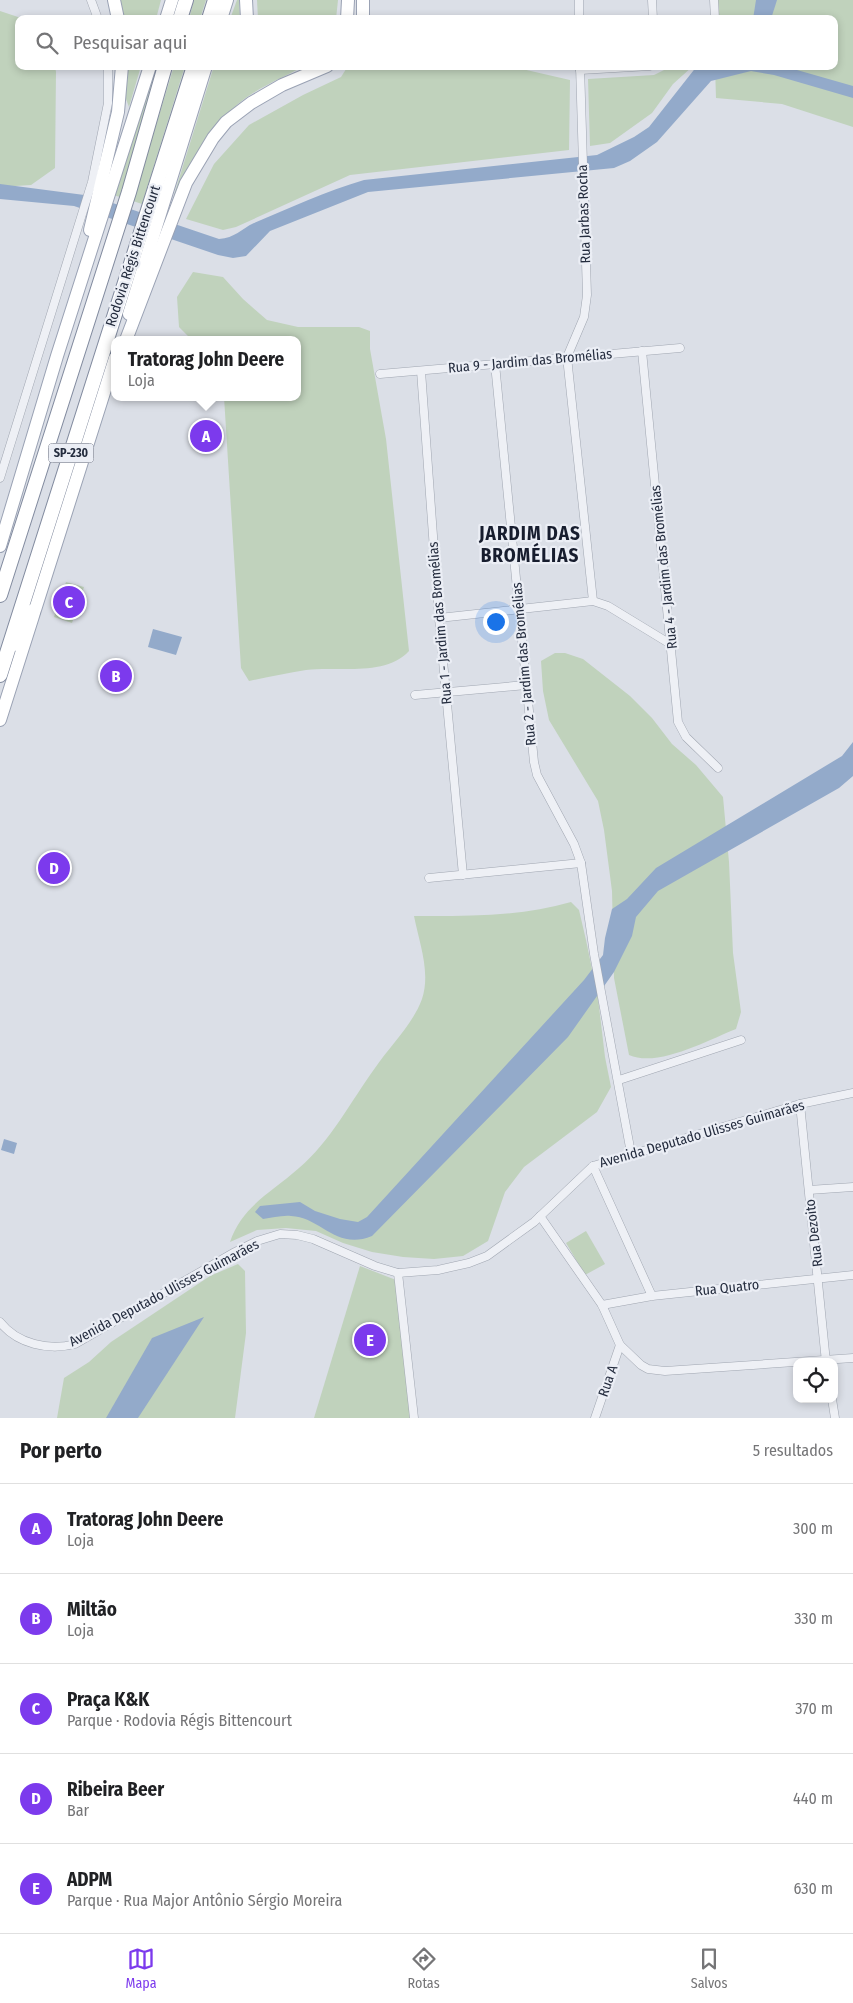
<!DOCTYPE html>
<html lang="pt">
<head>
<meta charset="utf-8">
<style>
  body { margin:0; font-family:"Fira Sans Condensed",sans-serif; background:#f2f2f2; color:#202124 }
  .controls { position:absolute; right:15px; bottom:15px; display:grid; overflow:hidden; border-radius:10px; box-shadow:0 2px 8px #0003 }
  .controls button { width:45px; height:45px; display:grid; place-items:center; padding:0; border:0; border-bottom:1px solid #e0e0e0; background:#fff; color:#202124; font:25px sans-serif }
  .you { position:absolute; left:495px; top:621px; width:18px; height:18px; margin:-12px; border:4px solid #fff; border-radius:50%; background:#1a73e8; box-shadow:0 0 0 8px #1a73e833 }
  .badge { display:grid; place-items:center; width:32px; height:32px; border-radius:50%; background:#7c3aed; color:#fff; font-size:16px; font-weight:700 }
  .pin { position:absolute; translate:-50% -50%; border:2px solid #fff; box-shadow:0 1px 5px #0006 }
  .popup { position:absolute; left:111px; top:336px; width:190px; height:65px; box-sizing:border-box; display:grid; place-content:center; border-radius:10px; background:#fff; filter:drop-shadow(0 1px 4px #0005); font-size:16px; white-space:nowrap; color:#757577 }
  .popup b { font-size:19px; color:#202124 }
  .popup::after { content:''; position:absolute; left:50%; top:100%; margin-left:-10px; border:10px solid transparent; border-top-color:#fff }
  .list { margin:0; padding:0; list-style:none }
  h2 { display:flex; justify-content:space-between; align-items:center; height:65px; margin:0; padding:0 20px; font-size:21px }
  h2 small { font-size:16px; font-weight:400; color:#757577 }
  .list li { display:grid; grid-template-columns:32px 1fr auto; gap:15px; align-items:center; box-sizing:border-box; height:90px; padding:0 20px; border-top:1px solid #e0e0e0 }
  .list b { display:block; font-size:19px; white-space:nowrap }
  .list p { margin:0; font-size:16px; white-space:nowrap; color:#757577 }
  .list em { font-size:16px; font-style:normal; color:#757577 }
  .icon { flex:none; width:28px; height:28px; fill:none; stroke:currentColor; stroke-width:2; stroke-linecap:round; stroke-linejoin:round }
  .map { position:relative; flex:none; width:853px; height:1418px; overflow:hidden }
  .search { position:absolute; background:#fff; box-shadow:0 2px 8px #0003; left:15px; right:15px; top:15px; height:55px; display:flex; align-items:center; gap:12px; box-sizing:border-box; padding:0 18px; border-radius:10px; color:#757577; font-size:19px }
  .sheet { height:515px; background:#fff }
  nav { display:flex; justify-content:space-around; align-items:center; box-sizing:border-box; height:70px; border-top:1px solid #e0e0e0; background:#fff; font-size:14px; color:#757577 }
  nav a { display:grid; justify-items:center; gap:2px }
  nav .on { color:#7c3aed }
  .map>svg:first-child { display:block }
  .green { fill:#c0d2bc }
  .water { fill:#93aaca }
  .lines { fill:none; stroke-linecap:round; stroke-linejoin:round }
  .minor-casing { stroke:#a0a6b1; stroke-width:9 }
  .primary-casing { stroke:#9aa2b4; stroke-width:14 }
  .motorway-casing { stroke:#828b9f; stroke-width:16 }
  .minor { stroke:#eef0f5; stroke-width:8 }
  .primary { stroke:#fff; stroke-width:12 }
  .motorway { stroke:#fff; stroke-width:14 }
  .labels { text-anchor:middle; dominant-baseline:central; stroke-width:4.5; stroke-linejoin:round; paint-order:stroke }
  .shield { fill:#ebeef5; stroke:#606675; stroke-width:1 }
  .shield-label { font-size:12px; font-weight:bold; fill:#242c3e }
  .street-label { font-size:14px; fill:#242c3e; stroke:#ebeef5 }
  .district-label { font-size:19px; font-weight:bold; letter-spacing:1px; fill:#171d2e; stroke:#ebeef5 }
</style>
</head>
<body>
<div class="map">
<svg width="853" height="1418" viewBox="0 0 853 1418">
  <rect width="100%" height="100%" fill="#dbdfe7"/>
  <!-- green -->
  <g class="green">
    <path d="M118 0H161L156 19H122Z"/>
    <path d="M194 0H206L200 19H189Z"/>
    <path d="M237 0H239L240 19H230Z"/>
    <path d="M257 0H338L336 19H258Z"/>
    <path d="M713 0H853V127L782 104 716 98 715 66H834V19H713Z"/>
    <path d="M0 11 24 19H19V66H55L56 72 55 168 31 185 0 187Z"/>
    <path d="M126 66H141L129 107 126 99Z"/>
    <path d="M154 66H162L120 197 113 195Z"/>
    <path d="M174 66H185L142 204 133 201Z"/>
    <path d="M214 66H304C288 75 269 83 253 93 214 118 194 157 173 198Z"/>
    <path d="M348 66H509L570 80 569 150 350 175 236 227 223 230 186 219 214 164 249 125 303 95 341 77Z"/>
    <path d="M672 66H693L673 84 652 113 610 143 590 146 588 79 654 75Z"/>
    <path d="M193 272 223 277 243 299 267 320 298 327H359L370 331V349L386 439 409 651C385 677 338 666 306 670 287 673 268 677 249 681L241 668 224 397H297V340H192L179 327 177 297Z"/>
    <path d="M66 582 84 587 72 623 54 617Z"/>
    <path d="M555 653H565L583 659 630 696 652 718 672 744 696 765 723 797 729 862 733 953 741 1012 736 1029C708 1040 658 1068 629 1055L614 978 612 891 604 830 598 801 549 720 543 691 541 661Z"/>
    <path d="M571 902 579 910 586 940 598 998 605 1057 611 1087 597 1112 524 1167 505 1192 488 1241 463 1256 434 1259 403 1257 372 1252 343 1243 316 1231 286 1228 257 1230 230 1242C242 1206 271 1193 299 1168 330 1142 351 1101 375 1068 390 1046 413 1024 422 999 431 972 419 942 414 916 467 916 520 917 571 902Z"/>
    <path d="M586 1231 605 1264 585 1275 566 1243Z"/>
    <path d="M238 1264 245 1271 246 1333 235 1418H57L64 1378 89 1362 111 1342 210 1276Z"/>
    <path d="M360 1266 396 1280 411 1418H314Z"/>
  </g>
  <!-- water -->
  <g class="water">
    <path d="M756 0H777L771 19H753Z"/>
    <path d="M697 66H783L853 86V98L774 75 751 71 711 81 657 142 630 161 614 168 368 192 270 231 246 256 233 258 218 255 74 206 0 199V184L92 196 219 239C235 238 241 229 254 223 290 208 326 191 364 180L597 155 634 137 649 127Z"/>
    <path d="M153 629 182 637 176 655 148 647Z"/>
    <path d="M853 742V776L839 788 658 891 636 917 632 936 614 972 568 1037 372 1236C336 1251 321 1217 291 1216 282 1215 272 1218 263 1219L255 1212 260 1206 300 1202 315 1211 340 1219 358 1222 367 1217 584 980 603 955 605 938 612 909 627 899 656 868 842 756Z"/>
    <path d="M4 1139 17 1143 14 1154 1 1150Z"/>
    <path d="M204 1317 138 1418H106L152 1338Z"/>
  </g>
  <g class="lines">
    <defs>
      <g id="minor">
        <path d="M91 0 98 19"/>
        <path d="M579 0V19"/>
        <path d="M652 0 653 19"/>
        <path d="M714 0 715 19"/>
        <path d="M580 66 587 295 584 317 567 357 593 601"/>
        <path d="M580 70 650 66"/>
        <path d="M642 351 678 722 686 737 718 768"/>
        <path d="M495 364 534 762 537 775 574 844 581 863 594 954 631 1153"/>
        <path d="M421 371 439 618 463 875"/>
        <path d="M380 374 680 348"/>
        <path d="M0 478 92 182 108 103V66"/>
        <path d="M439 618 593 601 608 606 672 645"/>
        <path d="M415 695 526 685"/>
        <path d="M429 878 581 863"/>
        <path d="M619 1080 741 1040"/>
        <path d="M800 1104 826 1362"/>
        <path d="M593 1166 652 1296"/>
        <path d="M809 1190 853 1187"/>
        <path d="M540 1216 602 1305 620 1345 641 1365 648 1369 665 1371 853 1358"/>
        <path d="M398 1273 414 1418"/>
        <path d="M602 1305 652 1296 853 1275"/>
        <path d="M0 1322C17 1344 49 1351 75 1344L235 1252 257 1241 280 1234 297 1235 313 1239 375 1266 398 1273 438 1270 469 1263 487 1256 534 1222 593 1166 800 1104 853 1093"/>
        <path d="M832 1399 835 1418"/>
        <path d="M595 1418 620 1345"/>
      </g>
      <g id="primary">
        <path d="M114 0 118 19"/>
        <path d="M246 0 247 19"/>
        <path d="M166 19 172 0"/>
        <path d="M221 19 227 0"/>
        <path d="M347 19 348 0"/>
        <path d="M363 19V0"/>
        <path d="M90 230 118 112 122 66"/>
        <path d="M129 314 206 66"/>
        <path d="M126 340 186 183 213 138 226 122 251 103 282 85 327 66"/>
        <path d="M0 546 57 356 150 66"/>
        <path d="M0 720 115 358"/>
      </g>
      <g id="motorway">
        <path d="M180 19 186 0"/>
        <path d="M209 19 215 0"/>
        <path d="M0 595 129 192 165 66"/>
        <path d="M17 644 33 611"/>
        <path d="M0 675 194 66"/>
      </g>
    </defs>
    <!-- minor casing -->
    <use href="#minor" class="minor-casing"/>
    <!-- primary casing -->
    <use href="#primary" class="primary-casing"/>
    <!-- motorway casing -->
    <use href="#motorway" class="motorway-casing"/>
    <!-- minor -->
    <use href="#minor" class="minor"/>
    <!-- primary -->
    <use href="#primary" class="primary"/>
    <!-- motorway -->
    <use href="#motorway" class="motorway"/>
  </g>
  <g class="labels">
    <!-- shield labels -->
    <rect class="shield" x="48.5" y="443.5" width="45" height="19" rx="4"/>
    <g class="shield-label">
      <text x="71" y="453">SP-230</text>
    </g>
    <!-- street labels -->
    <g class="street-label">
      <text transform="translate(584 214) rotate(-92)">Rua Jarbas Rocha</text>
      <text transform="translate(133 256) rotate(-72)">Rodovia Régis Bittencourt</text>
      <text transform="translate(530 361) rotate(-5)">Rua 9 - Jardim das Bromélias</text>
      <text transform="translate(664 567) rotate(-96)">Rua 4 - Jardim das Bromélias</text>
      <text transform="translate(440 623) rotate(-95)">Rua 1 - Jardim das Bromélias</text>
      <text transform="translate(524 664) rotate(-95)">Rua 2 - Jardim das Bromélias</text>
      <text transform="translate(702 1134) rotate(-16)">Avenida Deputado Ulisses Guimarães</text>
      <text transform="translate(814 1233) rotate(-97)">Rua Dezoito</text>
      <text transform="translate(727 1288) rotate(-6)">Rua Quatro</text>
      <text transform="translate(164 1293) rotate(-28)">Avenida Deputado Ulisses Guimarães</text>
      <text transform="translate(608 1381) rotate(-71)">Rua A</text>
    </g>
    <!-- district labels -->
    <g class="district-label">
      <text x="530" y="533">JARDIM DAS<tspan x="530" dy="22">BROMÉLIAS</tspan></text>
    </g>
  </g>
</svg>
<div class="controls">
<button><svg class="icon" aria-label="locate" viewBox="0 0 24 24"><circle cx="12" cy="12" r="6"/><path d="M12 2v4M12 18v4M2 12h4M18 12h4"/></svg></button>
</div>
<div class="you"></div>
<div class="pin badge" style="left:206px;top:436px">A</div>
<div class="popup"><b>Tratorag John Deere</b>Loja</div>
<div class="pin badge" style="left:116px;top:676px">B</div>
<div class="pin badge" style="left:69px;top:602px">C</div>
<div class="pin badge" style="left:54px;top:868px">D</div>
<div class="pin badge" style="left:370px;top:1340px">E</div>
<div class="search"><svg class="icon" aria-label="search" viewBox="0 0 24 24"><circle cx="10" cy="10" r="6"/><path d="M15 15l6 6"/></svg>Pesquisar aqui</div>
</div>
<section class="sheet">
<h2>Por perto<small>5 resultados</small></h2>
<ul class="list">
<li><span class="badge">A</span><div><b>Tratorag John Deere</b><p>Loja</p></div><em>300 m</em></li>
<li><span class="badge">B</span><div><b>Miltão</b><p>Loja</p></div><em>330 m</em></li>
<li><span class="badge">C</span><div><b>Praça K&amp;K</b><p>Parque · Rodovia Régis Bittencourt</p></div><em>370 m</em></li>
<li><span class="badge">D</span><div><b>Ribeira Beer</b><p>Bar</p></div><em>440 m</em></li>
<li><span class="badge">E</span><div><b>ADPM</b><p>Parque · Rua Major Antônio Sérgio Moreira</p></div><em>630 m</em></li>
</ul>
</section>
<nav>
<a class="on"><svg class="icon" aria-label="map" viewBox="0 0 24 24"><path d="M3 6l6-2 6 2 6-2v14l-6 2-6-2-6 2zM9 4v14M15 6v14"/></svg>Mapa</a>
<a><svg class="icon" aria-label="directions" viewBox="0 0 24 24"><path d="M12 3l9 9-9 9-9-9zM9 14v-3h6M13 9l2 2-2 2"/></svg>Rotas</a>
<a><svg class="icon" aria-label="saved" viewBox="0 0 24 24"><path d="M7 4h10v16l-5-4-5 4z"/></svg>Salvos</a>
</nav>
</body>
</html>
